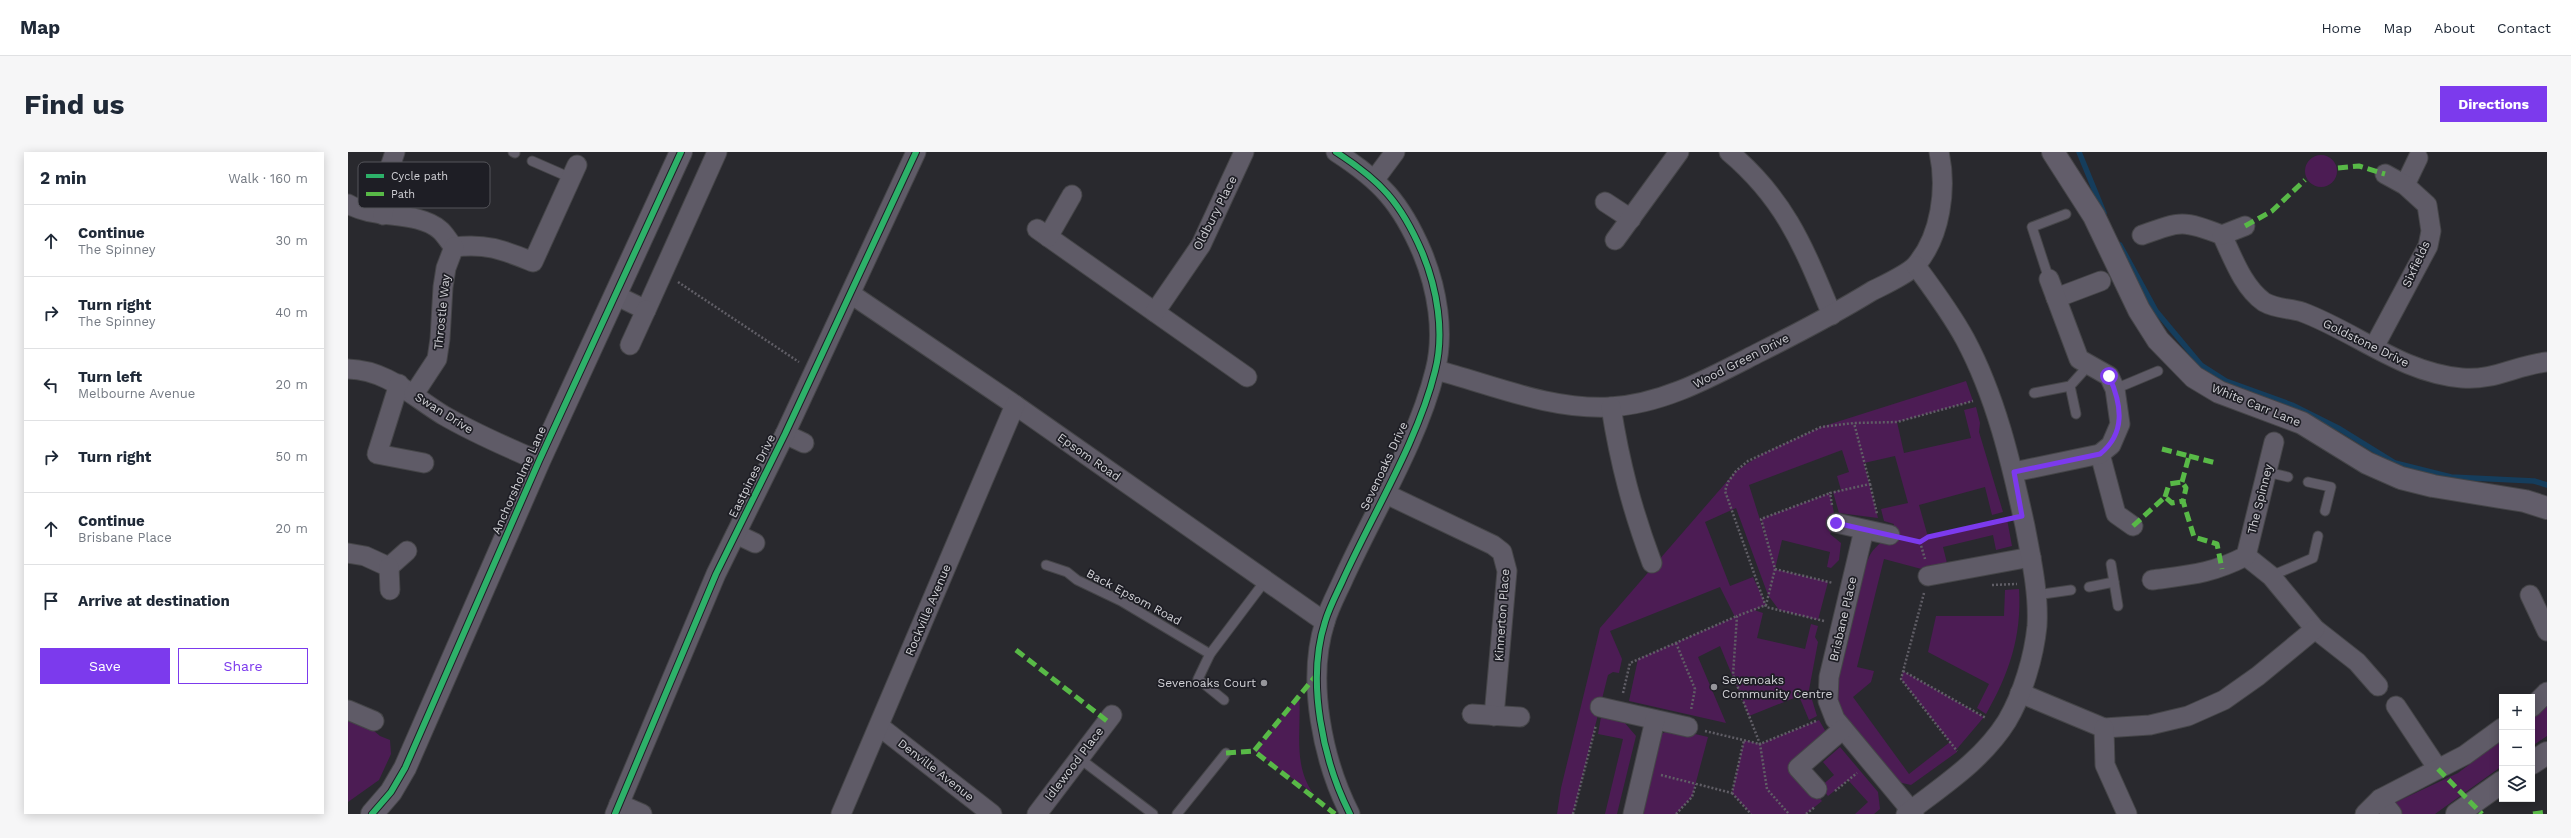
<!DOCTYPE html>
<html lang="en">
<head>
<meta charset="utf-8">
<style>
  body { margin:0; font-family:"Work Sans",sans-serif; background:#f6f6f7; color:#1f2937 }
  .controls { position:absolute; right:12px; bottom:12px; display:grid; overflow:hidden; border-radius:0px; box-shadow:0 2px 10px #0003 }
  .controls button { width:36px; height:36px; display:grid; place-items:center; padding:0; border:0; border-bottom:1px solid #e0e1e3; background:#fff; color:#1f2937; font:20px sans-serif }
  .stop { position:absolute; width:12px; height:12px; margin:-9px; border:3px solid #7c3aed; border-radius:50%; background:#fff }
  .stop.end { background:#7c3aed; border-color:#fff; box-shadow:0 1px 4px #0008 }
  .list { margin:0; padding:0; list-style:none }
  h2 { display:flex; justify-content:space-between; align-items:center; height:52px; margin:0; padding:0 16px; font-size:17px }
  h2 small { font-size:13px; font-weight:400; color:#747a83 }
  .list li { display:grid; grid-template-columns:26px 1fr auto; gap:12px; align-items:center; box-sizing:border-box; height:72px; padding:0 16px; border-top:1px solid #e0e1e3 }
  .list b { display:block; font-size:15px; white-space:nowrap }
  .list p { margin:0; font-size:13px; white-space:nowrap; color:#747a83 }
  .list em { font-size:13px; font-style:normal; color:#747a83 }
  .actions { display:flex; gap:8px; padding:12px 16px }
  .actions a { flex:1; padding:9px 0; border:1px solid #7c3aed; border-radius:0px; text-align:center; font-size:14px; color:#7c3aed }
  .actions .main { background:#7c3aed; color:#fff }
  .icon { flex:none; width:22px; height:22px; fill:none; stroke:currentColor; stroke-width:2; stroke-linecap:round; stroke-linejoin:round }
  .map { position:relative; flex:none; width:2199px; height:662px; overflow:hidden; border-radius:0px }
  header { display:flex; align-items:center; gap:24px; box-sizing:border-box; height:56px; padding:0 20px; background:#fff; border-bottom:1px solid #e0e1e3 }
  header strong { font-size:19px }
  nav { display:flex; gap:22px; margin-inline-start:auto; font-size:14px }
  .intro { display:flex; align-items:center; justify-content:space-between; box-sizing:border-box; height:96px; padding:0 24px }
  h1 { margin:0; font-size:28px }
  .button { padding:10px 18px; border-radius:0px; background:#7c3aed; color:#fff; font-size:14px; font-weight:700 }
  main { display:flex; gap:24px; padding:0 24px }
  aside { flex:1; background:#fff; border-radius:0px; box-shadow:0 2px 10px #0003 }
  .map>svg:first-child { display:block }
  .green { fill:#4c1c54 }
  .lines { fill:none; stroke-linecap:round; stroke-linejoin:round }
  .stream { stroke:#153d5c; stroke-width:5.5 }
  .lane-casing { stroke:#454548; stroke-width:11 }
  .street-casing { stroke:#454548; stroke-width:21 }
  .secondary-casing { stroke:#454548; stroke-width:24 }
  .path { stroke:#605e66; stroke-width:2.5; stroke-dasharray:2 2; stroke-linecap:butt }
  .lane { stroke:#5f5b67; stroke-width:9 }
  .street { stroke:#5f5b67; stroke-width:19 }
  .secondary { stroke:#625d6a; stroke-width:22 }
  .quiet { stroke:#58b947; stroke-width:5; stroke-dasharray:10 5; stroke-linecap:butt }
  .cycleway-casing { stroke:#1e1e25; stroke-width:8 }
  .cycleway { stroke:#2db169; stroke-width:6 }
  .route { stroke:#7c3aed; stroke-width:5 }
  .poi-dot { fill:#96969b; stroke:#1e1e25; stroke-width:1.5 }
  .labels { text-anchor:middle; dominant-baseline:central; stroke-width:3.5; stroke-linejoin:round; paint-order:stroke }
  .street-label { font-size:12px; fill:#d1d1d6; stroke:#1e1e25 }
  .poi-label { font-size:12px; fill:#d1d1d6; stroke:#1e1e25; text-anchor:start }
  .key { fill:#1e1e25; stroke:#54545a; stroke-width:1 }
  .key-label { font-size:11px; fill:#d1d1d6 }
</style>
</head>
<body>
<header>
<strong>Map</strong>
<nav><a>Home</a><a>Map</a><a>About</a><a>Contact</a></nav>
</header>
<div class="intro"><h1>Find us</h1><a class="button">Directions</a></div>
<main>
<aside>
<h2>2 min<small>Walk · 160 m</small></h2>
<ul class="list">
<li><svg class="icon" aria-label="ahead" viewBox="0 0 24 24"><path d="M12 20V5M6 11l6-6 6 6"/></svg><div><b>Continue</b><p>The Spinney</p></div><em>30 m</em></li>
<li><svg class="icon" aria-label="right" viewBox="0 0 24 24"><path d="M7 20v-9h11M14 6l5 5-5 5"/></svg><div><b>Turn right</b><p>The Spinney</p></div><em>40 m</em></li>
<li><svg class="icon" aria-label="left" viewBox="0 0 24 24"><path d="M17 20v-9H6M10 6l-5 5 5 5"/></svg><div><b>Turn left</b><p>Melbourne Avenue</p></div><em>20 m</em></li>
<li><svg class="icon" aria-label="right" viewBox="0 0 24 24"><path d="M7 20v-9h11M14 6l5 5-5 5"/></svg><div><b>Turn right</b></div><em>50 m</em></li>
<li><svg class="icon" aria-label="ahead" viewBox="0 0 24 24"><path d="M12 20V5M6 11l6-6 6 6"/></svg><div><b>Continue</b><p>Brisbane Place</p></div><em>20 m</em></li>
<li><svg class="icon" aria-label="arrive" viewBox="0 0 24 24"><path d="M6 21V4h12l-3 4 3 4H6"/></svg><div><b>Arrive at destination</b></div></li>
</ul>
<div class="actions"><a class="main">Save</a><a>Share</a></div>
</aside>
<div class="map">
<svg width="2199" height="662" viewBox="0 0 2199 662">
  <rect width="100%" height="100%" fill="#29292e"/>
  <!-- green -->
  <g class="green">
    <circle cx="1973" cy="19" r="16"/>
    <path d="M1618 229 1625 249 1549 270 1556 301 1623 286 1616 258 1628 255 1632 271 1631 280 1655 360 1644 363 1637 335 1571 353 1580 385 1574 389 1659 367 1664 394 1648 398 1645 383 1595 395 1600 415 1581 419 1536 407 1509 515 1526 519 1523 530 1505 545 1561 622 1602 590 1553 527 1555 519 1636 565 1608 598 1609 600 1563 633 1550 630C1533 610 1501 579 1491 556 1483 536 1511 428 1521 405 1527 392 1540 389 1546 372L1536 369 1533 357 1560 351 1547 304 1516 311 1530 366 1491 361 1485 340 1493 338 1489 324 1501 320 1494 298 1401 333 1420 393 1413 367 1482 341 1488 371 1482 382 1493 391 1491 408 1483 416 1479 415 1482 400 1434 388 1427 417 1480 430 1470 468 1431 458 1420 443 1388 356 1357 370 1382 434 1405 425 1418 453 1406 458 1415 461 1409 486 1457 497 1463 472 1470 474 1467 485 1470 490 1461 538 1469 564 1461 568 1451 544 1401 564 1372 494 1350 505 1378 571 1281 549 1290 507 1387 465 1372 435 1262 479 1274 507 1271 521 1265 520 1260 523 1225 662H1209L1213 636 1252 476 1388 319 1414 302 1473 275Z"/>
    <path d="M1671 437C1674 484 1661 522 1638 562L1629 556 1641 532 1580 500 1588 464H1656L1657 438Z"/>
    <path d="M951 542C954 575 944 612 965 641L906 599Z"/>
    <path d="M2199 552V584L2184 594V565Z"/>
    <path d="M1253 565 1276 570 1288 584 1269 662H1257L1275 587 1250 582Z"/>
    <path d="M3 568 19 573 32 584 42 588 43 602 31 628 0 650V569Z"/>
    <path d="M1471 568 1479 582 1441 613 1474 649 1458 662H1403L1384 641 1396 588 1412 592Z"/>
    <path d="M1325 577 1360 585 1344 645 1328 662H1293L1313 582Z"/>
    <path d="M2154 588V614L2087 662H2052L2044 652 2110 621Z"/>
    <path d="M1492 595 1530 640 1532 657 1526 662H1507L1520 650 1500 628 1480 644 1472 635 1486 623 1475 610Z"/>
  </g>
  <g class="lines">
    <!-- stream -->
    <g class="stream">
      <path d="M1731 0 1756 61"/>
      <path d="M1772 93 1808 159 1853 213 1878 229 1944 253 1992 277 2047 311 2103 325 2186 329 2199 333"/>
    </g>
    <defs>
      <g id="lane">
        <path d="M165 0 167 1"/>
        <path d="M184 9 223 26"/>
        <path d="M1701 127 1684 75 1718 62"/>
        <path d="M1722 234 1728 262"/>
        <path d="M1767 237 1810 219"/>
        <path d="M1686 241 1722 234 1740 214"/>
        <path d="M1919 320 1940 325"/>
        <path d="M1960 330 1983 335 1977 359"/>
        <path d="M1763 412 1770 454"/>
        <path d="M698 413 719 420 729 428 773 449 862 502"/>
        <path d="M1923 424 1965 406 1970 384"/>
        <path d="M1741 435 1766 430"/>
        <path d="M1688 443 1723 438"/>
        <path d="M876 548 850 527 862 502 917 429"/>
        <path d="M731 606 805 662"/>
        <path d="M829 662 878 601"/>
      </g>
      <g id="street">
        <path d="M988 0C1033 29 1053 51 1074 100 1089 136 1097 181 1087 219 1070 289 1024 363 994 430 988 443 981 456 977 470 958 529 975 609 1002 662"/>
        <path d="M1381 0C1438 48 1456 96 1484 163"/>
        <path d="M1027 27 1047 0"/>
        <path d="M2057 33 2070 6"/>
        <path d="M1257 50 1283 67"/>
        <path d="M0 52C27 68 69 58 92 78 97 82 101 90 106 95"/>
        <path d="M35 63 41 18 47 0"/>
        <path d="M689 77 899 225"/>
        <path d="M1794 83C1833 69 1835 68 1874 83 1885 106 1895 135 1916 150 1928 157 1941 156 1954 160 2008 180 2054 221 2114 226 2145 229 2169 213 2199 210"/>
        <path d="M1874 83 1897 74"/>
        <path d="M700 85 724 43"/>
        <path d="M1267 88 1331 0"/>
        <path d="M106 95C139 91 155 98 185 110L229 13"/>
        <path d="M503 142 667 253 977 470"/>
        <path d="M267 143 298 158 369 0"/>
        <path d="M1708 146 1753 129"/>
        <path d="M807 160 853 93 896 0"/>
        <path d="M282 193 298 158"/>
        <path d="M2026 195 2080 94 2083 79 2079 53 2057 33 2037 22"/>
        <path d="M0 217C39 218 64 244 95 263 126 281 158 295 191 309"/>
        <path d="M1088 218C1145 233 1202 258 1262 255 1316 252 1365 224 1412 200 1450 181 1488 161 1524 139 1536 133 1560 122 1568 113 1593 84 1599 36 1591 0"/>
        <path d="M51 232 29 302 76 311"/>
        <path d="M66 242 89 207 92 187 95 135 98 116 106 95"/>
        <path d="M1263 255C1272 312 1284 357 1304 411"/>
        <path d="M437 282 456 291"/>
        <path d="M1752 302 1768 362 1785 374"/>
        <path d="M1666 320 1752 302 1763 293 1772 272 1767 237 1761 224 1731 207 1701 127"/>
        <path d="M1036 341 1145 393 1154 400 1159 419 1146 564"/>
        <path d="M1488 371 1542 383"/>
        <path d="M1516 378 1481 525 1480 549 1487 567 1566 662"/>
        <path d="M388 382 407 391"/>
        <path d="M0 401 17 404 41 415 59 399"/>
        <path d="M1898 404 1923 424 1967 477 2009 510 2030 534"/>
        <path d="M41 415 42 438"/>
        <path d="M1580 424 1683 405"/>
        <path d="M1804 428C1842 423 1863 422 1898 404L1926 290"/>
        <path d="M2182 443 2199 479"/>
        <path d="M1672 541 1756 576 1802 573 1840 564 1876 548 1910 524 1967 477"/>
        <path d="M2048 554 2090 617"/>
        <path d="M1252 555 1340 575"/>
        <path d="M2184 555 2199 540"/>
        <path d="M0 558 26 569"/>
        <path d="M1124 562 1172 565"/>
        <path d="M531 574 644 662"/>
        <path d="M1756 576 1757 613 1779 662"/>
        <path d="M1469 637 1450 616 1495 577"/>
        <path d="M2032 647 2044 662"/>
        <path d="M271 652 294 662"/>
        <path d="M267 662 368 422 437 282 568 0"/>
        <path d="M493 662 667 253"/>
        <path d="M689 662 764 563"/>
        <path d="M1285 662 1307 568"/>
        <path d="M1558 662C1594 634 1634 609 1659 569 1675 542 1686 504 1689 474 1691 441 1683 406 1677 374 1663 310 1648 245 1617 187 1603 161 1585 137 1568 114"/>
        <path d="M2017 662 2032 647 2117 603 2154 576"/>
      </g>
      <g id="secondary">
        <path d="M1705 0 1746 64 1791 158 1810 188 1846 225 1871 240 1954 271 2019 311 2053 326 2085 334 2177 349 2199 356"/>
        <path d="M2184 611 2199 601"/>
        <path d="M24 662 43 640 57 616 191 309 333 0"/>
        <path d="M2109 662 2154 630"/>
      </g>
    </defs>
    <!-- lane casing -->
    <use href="#lane" class="lane-casing"/>
    <!-- street casing -->
    <use href="#street" class="street-casing"/>
    <!-- secondary casing -->
    <use href="#secondary" class="secondary-casing"/>
    <!-- path -->
    <g class="path">
      <path d="M330 130 451 210"/>
      <path d="M1522 332 1529 362"/>
      <path d="M1484 353 1482 341 1522 332 1506 271"/>
      <path d="M1560 387 1572 390 1580 385 1657 368"/>
      <path d="M1572 390 1577 407"/>
      <path d="M1427 417 1485 431"/>
      <path d="M1644 433 1669 432"/>
      <path d="M1576 441 1553 527 1609 599"/>
      <path d="M1476 469 1418 455 1377 339 1380 330 1388 319 1400 309 1473 275 1506 271 1549 270 1625 249"/>
      <path d="M1328 491 1347 537 1343 558"/>
      <path d="M1555 519 1638 566"/>
      <path d="M1275 541 1282 511 1389 464"/>
      <path d="M1468 569 1412 592 1385 523 1389 464 1418 453 1427 417 1413 367 1482 341"/>
      <path d="M1357 579 1412 592 1419 637 1441 662"/>
      <path d="M1313 623 1384 641 1396 588"/>
      <path d="M1487 639 1509 621"/>
      <path d="M1384 641 1403 662"/>
      <path d="M1225 662 1248 573"/>
      <path d="M1328 662 1344 645 1348 632"/>
      <path d="M1458 662 1467 655"/>
    </g>
    <!-- lane -->
    <use href="#lane" class="lane"/>
    <!-- street -->
    <use href="#street" class="street"/>
    <!-- secondary -->
    <use href="#secondary" class="secondary"/>
    <!-- quiet -->
    <g class="quiet">
      <path d="M1990 16 2011 14 2037 22"/>
      <path d="M1897 74 1924 59 1957 28"/>
      <path d="M1814 297 1841 304 1834 330"/>
      <path d="M1841 304 1868 311"/>
      <path d="M1817 345 1821 332 1834 330 1838 336 1835 349"/>
      <path d="M1785 374 1817 345 1824 351 1835 349 1846 385 1869 392 1874 417"/>
      <path d="M668 498 759 569"/>
      <path d="M970 521 906 599 987 662"/>
      <path d="M878 601 906 599"/>
      <path d="M2090 617 2134 662"/>
      <path d="M2185 662 2199 660"/>
    </g>
    <defs>
      <g id="cycleway">
        <path d="M988 0C1033 29 1053 51 1074 100 1089 136 1097 181 1087 219 1070 289 1024 363 994 430 988 443 981 456 977 470 958 529 975 609 1002 662"/>
        <path d="M24 662 43 640 57 616 191 309 333 0"/>
        <path d="M267 662 368 422 437 282 568 0"/>
      </g>
    </defs>
    <!-- cycleway casing -->
    <use href="#cycleway" class="cycleway-casing"/>
    <!-- cycleway -->
    <use href="#cycleway" class="cycleway"/>
  </g>
  <g class="lines">
    <!-- route -->
    <path class="route" d="M1488 371 1572 390 1580 385 1674 364 1666 320 1752 302C1778 281 1774 253 1761 224"/>
  </g>
  <!-- markers -->
  <g class="poi-dot">
    <circle cx="916" cy="531" r="4"/>
    <circle cx="1366" cy="535" r="4"/>
  </g>
  <g class="labels">
    <!-- street labels -->
    <g class="street-label">
      <text transform="translate(867 61) rotate(-63)">Oldbury Place</text>
      <text transform="translate(2068 112) rotate(-65)">Sixfields</text>
      <text transform="translate(94 160) rotate(-84)">Throstle Way</text>
      <text transform="translate(2018 191) rotate(26)">Goldstone Drive</text>
      <text transform="translate(1393 209) rotate(-27)">Wood Green Drive</text>
      <text transform="translate(1908 253) rotate(22)">White Carr Lane</text>
      <text transform="translate(96 261) rotate(32)">Swan Drive</text>
      <text transform="translate(741 305) rotate(35)">Epsom Road</text>
      <text transform="translate(1036 314) rotate(-65)">Sevenoaks Drive</text>
      <text transform="translate(404 324) rotate(-64)">Eastpines Drive</text>
      <text transform="translate(171 328) rotate(-66)">Anchorsholme Lane</text>
      <text transform="translate(1912 347) rotate(-76)">The Spinney</text>
      <text transform="translate(786 445) rotate(28)">Back Epsom Road</text>
      <text transform="translate(580 458) rotate(-67)">Rockville Avenue</text>
      <text transform="translate(1154 463) rotate(-86)">Kinnerton Place</text>
      <text transform="translate(1495 467) rotate(-77)">Brisbane Place</text>
      <text transform="translate(726 612) rotate(-53)">Idlewood Place</text>
      <text transform="translate(588 618) rotate(38)">Denville Avenue</text>
    </g>
    <!-- poi labels -->
    <g class="poi-label">
      <text x="1374" y="528">Sevenoaks<tspan x="1374" dy="14">Community Centre</tspan></text>
      <text x="908" y="531" text-anchor="end">Sevenoaks Court</text>
    </g>
  </g>
  <!-- legend -->
  <rect x="10" y="10" width="132" height="46" rx="6" class="key"/>
  <rect x="18" y="22" width="18" height="4" fill="#2db169"/>
  <rect x="18" y="40" width="18" height="4" fill="#58b947"/>
  <g class="key-label">
    <text x="43" y="28">Cycle path</text>
    <text x="43" y="46">Path</text>
  </g>
</svg>
<div class="controls">
<button>+</button>
<button>−</button>
<button><svg class="icon" aria-label="layers" viewBox="0 0 24 24"><path d="M12 4l9 5-9 5-9-5zM3 14l9 5 9-5"/></svg></button>
</div>
<div class="stop" style="left:1761px;top:224px"></div>
<div class="stop end" style="left:1488px;top:371px"></div>
</div>
</main>
</body>
</html>
